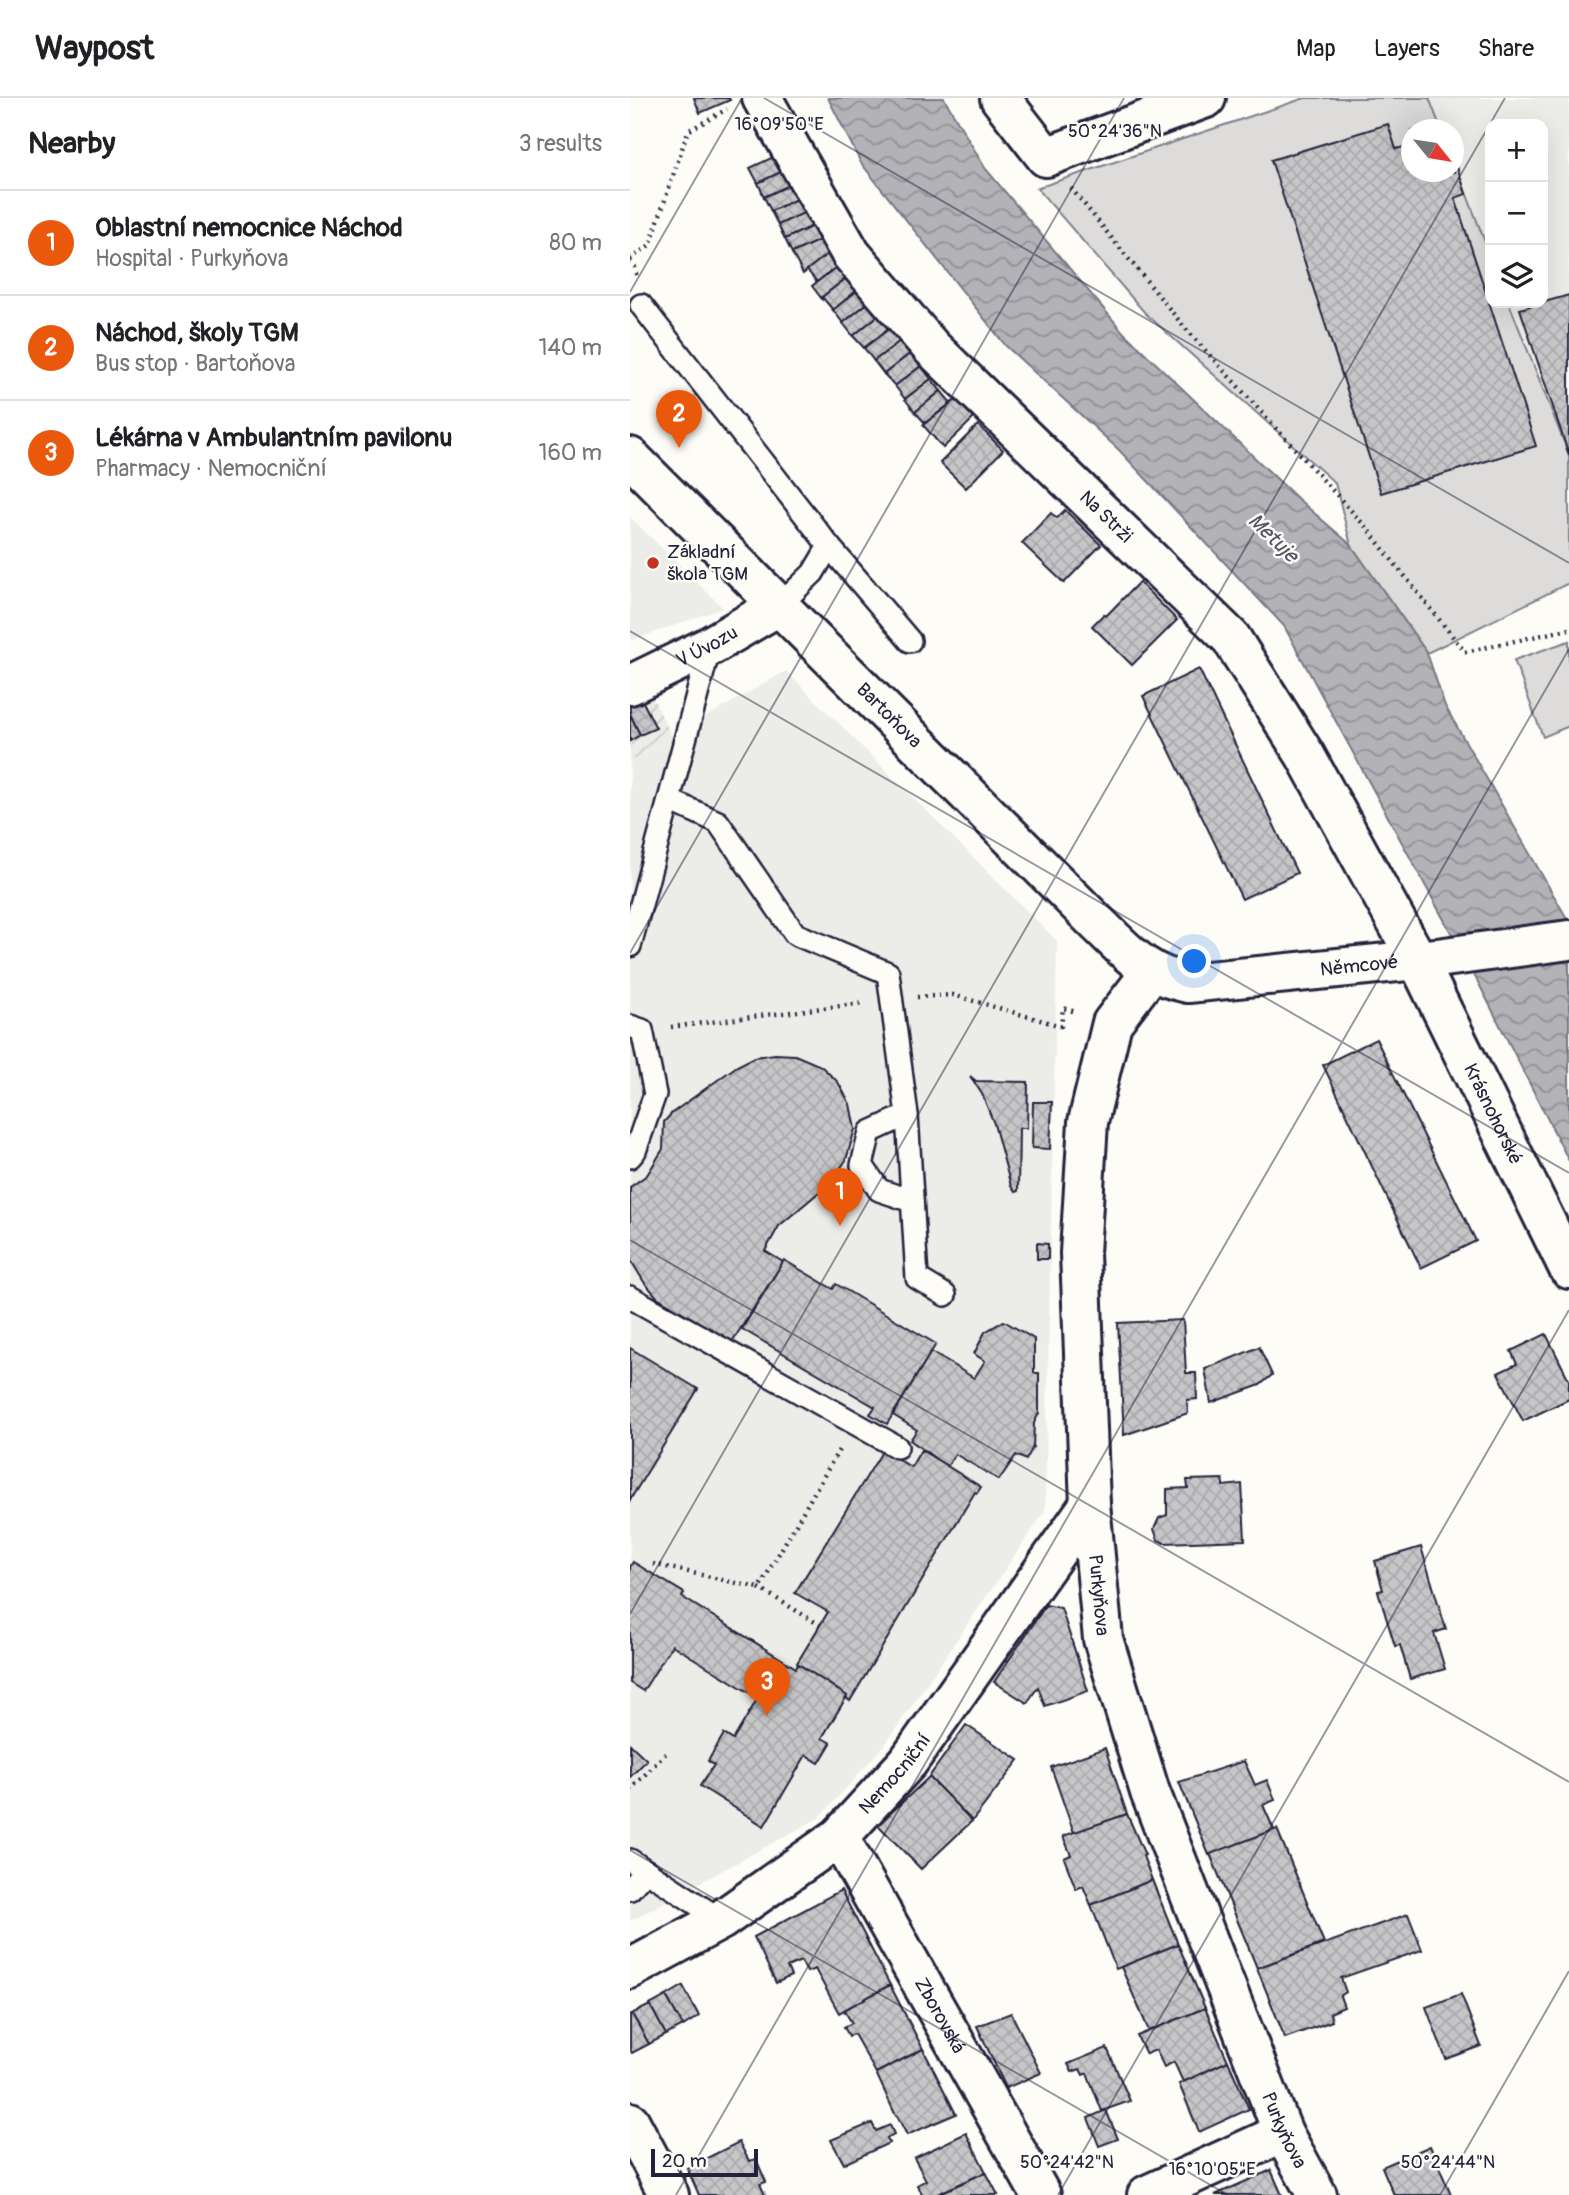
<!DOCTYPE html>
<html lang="en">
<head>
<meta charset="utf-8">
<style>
  body { margin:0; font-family:Pangolin,sans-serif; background:#f6f6f6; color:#202124 }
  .controls { position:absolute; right:21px; top:21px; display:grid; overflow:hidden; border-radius:14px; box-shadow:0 7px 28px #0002 }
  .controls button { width:63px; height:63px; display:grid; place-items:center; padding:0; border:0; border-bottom:2px solid #e0e0e0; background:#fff; color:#202124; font:35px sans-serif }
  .compass { position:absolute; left:771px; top:21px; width:63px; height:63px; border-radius:50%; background:#fff; box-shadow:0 7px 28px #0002; rotate:120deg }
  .scale { position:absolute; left:21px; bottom:18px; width:107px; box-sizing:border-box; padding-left:7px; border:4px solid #22223b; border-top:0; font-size:19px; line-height:24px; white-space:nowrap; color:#22223b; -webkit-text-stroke:5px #fdfcf7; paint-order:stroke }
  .you { position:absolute; left:565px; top:864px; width:24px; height:24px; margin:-18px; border:5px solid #fff; border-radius:50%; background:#1a73e8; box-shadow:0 0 0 10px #1a73e833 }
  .badge { display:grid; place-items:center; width:46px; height:46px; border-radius:50%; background:#ea580c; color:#fff; font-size:23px; font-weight:700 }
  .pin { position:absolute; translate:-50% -58px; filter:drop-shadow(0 2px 4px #0008) }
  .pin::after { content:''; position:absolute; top:37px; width:24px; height:21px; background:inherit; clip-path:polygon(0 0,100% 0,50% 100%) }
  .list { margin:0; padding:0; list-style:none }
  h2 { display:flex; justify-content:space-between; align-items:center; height:91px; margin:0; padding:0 28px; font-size:30px }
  h2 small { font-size:23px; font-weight:400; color:#757577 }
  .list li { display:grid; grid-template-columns:46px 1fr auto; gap:21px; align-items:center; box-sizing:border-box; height:105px; padding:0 28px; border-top:2px solid #e0e0e0 }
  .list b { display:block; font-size:26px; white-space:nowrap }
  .list p { margin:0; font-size:23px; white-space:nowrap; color:#757577 }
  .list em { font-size:23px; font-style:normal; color:#757577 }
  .icon { flex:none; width:38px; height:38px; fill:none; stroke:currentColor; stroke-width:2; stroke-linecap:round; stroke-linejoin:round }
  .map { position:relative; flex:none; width:939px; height:2097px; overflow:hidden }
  header { display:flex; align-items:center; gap:42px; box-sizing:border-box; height:98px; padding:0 35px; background:#fff; border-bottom:2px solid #e0e0e0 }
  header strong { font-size:33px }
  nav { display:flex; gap:38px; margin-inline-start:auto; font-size:24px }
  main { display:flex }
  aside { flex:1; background:#fff }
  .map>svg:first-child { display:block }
  .built { fill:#ecece9 }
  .industrial { fill:url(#industrial-furrows) }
  .green { fill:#dddcdb; stroke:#807f8b; stroke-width:2 }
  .water { fill:url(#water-waves); stroke:#787885; stroke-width:2 }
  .building { fill:url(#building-cross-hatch); stroke:#22223b; stroke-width:2 }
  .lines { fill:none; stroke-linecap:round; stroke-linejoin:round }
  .service-casing { stroke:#22223b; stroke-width:26 }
  .minor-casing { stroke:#22223b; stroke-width:44 }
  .tertiary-casing { stroke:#22223b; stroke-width:44 }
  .path { stroke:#22223b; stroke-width:4.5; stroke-dasharray:2 5; stroke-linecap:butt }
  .service { stroke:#fdfcf7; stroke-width:21 }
  .minor { stroke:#fdfcf7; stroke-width:38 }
  .tertiary { stroke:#fdfcf7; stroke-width:38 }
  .ticks { fill:none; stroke:#22223b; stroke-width:2; stroke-opacity:0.45 }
  .poi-dot { fill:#c8321e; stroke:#fdfcf7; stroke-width:2.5 }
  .labels { text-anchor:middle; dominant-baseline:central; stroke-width:5; stroke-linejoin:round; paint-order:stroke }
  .street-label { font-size:19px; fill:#22223b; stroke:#fdfcf7 }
  .poi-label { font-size:19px; fill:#22223b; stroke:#fdfcf7; text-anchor:start }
  .water-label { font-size:21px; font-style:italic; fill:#545466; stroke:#fdfcf7 }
  .ticks-label { font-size:18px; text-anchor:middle; fill:#22223b; stroke:#fdfcf7; stroke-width:5; stroke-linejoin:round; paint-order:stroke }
</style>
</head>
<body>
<header>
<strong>Waypost</strong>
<nav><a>Map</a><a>Layers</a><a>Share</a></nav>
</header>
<main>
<aside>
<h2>Nearby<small>3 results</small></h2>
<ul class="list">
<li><span class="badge">1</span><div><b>Oblastní nemocnice Náchod</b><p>Hospital · Purkyňova</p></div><em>80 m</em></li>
<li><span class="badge">2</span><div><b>Náchod, školy TGM</b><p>Bus stop · Bartoňova</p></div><em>140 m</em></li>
<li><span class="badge">3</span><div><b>Lékárna v Ambulantním pavilonu</b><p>Pharmacy · Nemocniční</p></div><em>160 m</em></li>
</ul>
</aside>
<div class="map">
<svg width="939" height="2097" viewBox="0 0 939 2097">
  <defs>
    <pattern id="industrial-furrows" width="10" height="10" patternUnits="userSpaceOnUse" patternTransform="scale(1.75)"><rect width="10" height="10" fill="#ecece9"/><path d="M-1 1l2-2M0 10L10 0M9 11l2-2" fill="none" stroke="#cacac9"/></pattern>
    <pattern id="water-waves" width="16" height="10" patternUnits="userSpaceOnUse" patternTransform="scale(1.75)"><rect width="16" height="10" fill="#b2b2b7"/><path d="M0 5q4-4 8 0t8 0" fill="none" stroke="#909096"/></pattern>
    <pattern id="building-cross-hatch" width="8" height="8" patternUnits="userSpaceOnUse" patternTransform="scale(1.75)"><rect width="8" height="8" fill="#c6c6c8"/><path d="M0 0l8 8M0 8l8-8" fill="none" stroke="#aaaaad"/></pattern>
  </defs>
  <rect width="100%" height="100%" fill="#fdfcf7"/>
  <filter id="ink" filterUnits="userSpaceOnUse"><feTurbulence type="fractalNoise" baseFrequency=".0143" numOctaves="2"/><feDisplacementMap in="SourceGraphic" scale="14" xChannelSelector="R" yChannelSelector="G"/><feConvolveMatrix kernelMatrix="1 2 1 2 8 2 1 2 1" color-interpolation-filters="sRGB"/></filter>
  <g filter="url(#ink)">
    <!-- built -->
    <g class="built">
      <path d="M799 0H939V357L879 205H913V26H860V157L824 63V32L811 31Z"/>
      <path d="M0 419 93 510 0 543Z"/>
      <path d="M156 573 427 843 415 1413 254 1648 190 1719 0 1823V663Z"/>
    </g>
    <!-- industrial -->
    <path class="industrial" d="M17 588 42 639 0 663V596Z"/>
    <!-- green -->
    <g class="green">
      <path d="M675 0H799L811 31 782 32V74H824V63L860 157V205H879L939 357V485L797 555 721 447 705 385 515 215 407 90Z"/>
      <path d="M939 543V628L913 639 884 562Z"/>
    </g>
    <!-- water -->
    <path class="water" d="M198 0H314L355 70 493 234 668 401 721 447 797 555 815 608 939 824V1063L849 886 654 528 489 352 376 248 231 65Z"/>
    <!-- building -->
    <g class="building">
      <path d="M64 0H99L100 2 70 15Z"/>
      <path d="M758 26 766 51 782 47V74H824V59L836 96 825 100 906 348 751 395 641 62Z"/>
      <path d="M150 56 157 71 128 85 120 70Z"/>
      <path d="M157 71 164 85 134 99 128 85Z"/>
      <path d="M164 85 171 99 141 113 134 99Z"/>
      <path d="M171 99 178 113 148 127 141 113Z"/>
      <path d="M178 113 185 127 155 141 148 127Z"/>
      <path d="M185 127 192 141 162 155 155 141Z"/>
      <path d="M192 141 199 155 173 176 162 155Z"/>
      <path d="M199 155 209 167 187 184 177 172Z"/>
      <path d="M209 167 218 179 192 199V201L182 188Z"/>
      <path d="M218 179 229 191 203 212 192 199Z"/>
      <path d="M229 191 239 204 213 225 203 212Z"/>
      <path d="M939 197V357L890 211Z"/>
      <path d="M239 204 249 217 223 238 213 225Z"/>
      <path d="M249 217 260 230 234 250 223 238Z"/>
      <path d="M260 230 270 243 244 263 234 250Z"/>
      <path d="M270 243 281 255 254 276 244 263Z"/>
      <path d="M281 255 291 268 265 288 254 276Z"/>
      <path d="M291 268 301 281 275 301 265 288Z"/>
      <path d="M301 281 311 293 285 314 275 301Z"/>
      <path d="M311 293 321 305 295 325 285 314Z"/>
      <path d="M326 302 344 320 313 350 293 327Z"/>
      <path d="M348 327 373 352 336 390 310 365Z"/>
      <path d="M435 412 471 447 434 485 392 445 421 415 427 420Z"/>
      <path d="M509 484 547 522 502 567 462 528 474 516 476 518Z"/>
      <path d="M569 571 667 775 612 801 513 598Z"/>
      <path d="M11 600 26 630 10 637 0 616V606Z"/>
      <path d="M0 616 10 637 0 643Z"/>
      <path d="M746 941 846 1143 791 1170 693 967Z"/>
      <path d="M145 956 165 957 191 968 208 984 220 1006 225 1031 216 1062 201 1084 149 1128 135 1153 153 1164 102 1244 27 1199 14 1184 0 1161V1089L17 1077 33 1051 34 1024 42 1015 107 968 125 959Z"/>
      <path d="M340 978 346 983 398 984 397 1030H389L388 1093 385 1094 381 1088 364 1026 352 996Z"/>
      <path d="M403 1004H422L420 1051 402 1050Z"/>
      <path d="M407 1145 418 1146V1161H407Z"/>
      <path d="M154 1162 203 1191 206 1186 306 1246 257 1326 240 1316 245 1309 112 1231Z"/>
      <path d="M553 1222 556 1275H566L567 1301 557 1302 558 1315 494 1337 488 1225Z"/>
      <path d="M374 1223 404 1241V1275H409V1315L404 1325 403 1349 396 1362 386 1357 369 1382 325 1356 317 1369 280 1342 287 1332 263 1317 301 1254 344 1280 355 1263 344 1256 355 1234Z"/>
      <path d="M916 1236 939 1282V1301L893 1323 868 1275 887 1266 881 1253Z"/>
      <path d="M629 1249 642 1277 630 1287 581 1305 575 1271Z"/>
      <path d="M0 1250 68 1291 0 1402Z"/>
      <path d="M253 1352 281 1369 291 1352 351 1389 347 1395 345 1394 220 1603 216 1600 217 1598 167 1565 198 1514 165 1495Z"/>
      <path d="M593 1381V1388L612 1386 615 1442 534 1445 528 1442 524 1431 529 1420 537 1417V1391L558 1390 557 1382Z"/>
      <path d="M791 1449 816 1531 804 1535 815 1571 780 1581 770 1547 765 1548 748 1493 753 1492 745 1463Z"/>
      <path d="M3 1464 54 1495 52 1499 166 1570 168 1566 217 1598 192 1640 201 1645 189 1665 176 1657 134 1728 70 1688 84 1667 78 1663 94 1636 103 1642 128 1600 42 1547 13 1593 0 1585V1469Z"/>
      <path d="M416 1507 431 1510 458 1593 415 1608 408 1589 397 1605 364 1584Z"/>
      <path d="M336 1627 389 1662 342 1723 299 1679Z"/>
      <path d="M0 1646 17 1662 0 1679Z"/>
      <path d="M475 1650 497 1716 444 1735 421 1669Z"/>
      <path d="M614 1663 625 1687 637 1682 645 1702 633 1707 644 1732 579 1757 549 1684Z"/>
      <path d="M299 1679 342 1723 291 1771 248 1727Z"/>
      <path d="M497 1716 515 1757 513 1758 522 1782 461 1807 453 1788 446 1791 434 1760 441 1757 433 1738Z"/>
      <path d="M647 1731 694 1845 627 1870 580 1756Z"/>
      <path d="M522 1782 548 1846 486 1871 461 1807Z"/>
      <path d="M211 1792 260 1887 209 1915 185 1871 177 1874 171 1863 157 1869 161 1878 146 1885 124 1839Z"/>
      <path d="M778 1816 792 1852 711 1880 716 1894 710 1898 714 1909 700 1915 702 1923 655 1940 627 1870Z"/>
      <path d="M548 1846 575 1910 519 1933 491 1869Z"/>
      <path d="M260 1887 293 1951 246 1975 224 1936 219 1938 214 1929 222 1925 214 1912Z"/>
      <path d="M53 1888 69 1918 53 1928 36 1898Z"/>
      <path d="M831 1896 851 1948 816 1961 796 1909Z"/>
      <path d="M36 1898 53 1928 36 1937 20 1907Z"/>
      <path d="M20 1907 36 1937 19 1946 2 1916Z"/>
      <path d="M575 1910 598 1963 553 1984 544 1964 534 1969 526 1952 516 1956 507 1938Z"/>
      <path d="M381 1915 411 1975 376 1990 347 1928Z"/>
      <path d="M2 1916 19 1946 2 1955 0 1951V1917Z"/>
      <path d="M477 1950 500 2003 472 2013 457 1975 453 1977 450 1971 442 1974 438 1966Z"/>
      <path d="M293 1951 326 2016 277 2037 267 2018H266L246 1975Z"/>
      <path d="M598 1963 619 2011 569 2034 549 1986Z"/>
      <path d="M476 2012 488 2041 469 2048 458 2020Z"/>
      <path d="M242 2025 246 2033 260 2027 264 2036 257 2040 259 2045 214 2066 201 2042Z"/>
      <path d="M336 2035 356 2074 306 2097H293L287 2087 296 2082 284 2060Z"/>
      <path d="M109 2044 119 2063 126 2061 136 2084 130 2086 135 2097H69L57 2070Z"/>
      <path d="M800 2048 821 2097H764L752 2069Z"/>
      <path d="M641 2072 652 2097H585Z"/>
      <path d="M356 2074 368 2097H306Z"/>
    </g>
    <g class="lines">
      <defs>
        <g id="service">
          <path d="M11 207 199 448 183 475 150 507"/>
          <path d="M199 448 280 543"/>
          <path d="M39 702 88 724 165 836 258 875 277 1017 287 1180 315 1197"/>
          <path d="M0 848 80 548"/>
          <path d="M0 928 12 932 25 996 5 1053 0 1059"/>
          <path d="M277 1017 240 1034 232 1067 249 1092 282 1103"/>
          <path d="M0 1199 267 1349"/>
          <path d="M0 1762 91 1822"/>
          <path d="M0 1791 16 1773"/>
        </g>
        <g id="minor">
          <path id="s1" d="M132 0 221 156 302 250 601 540 675 657 787 861 939 1171"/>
          <path d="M370 0 416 59 576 0"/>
          <path id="s2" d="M0 587 80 548 150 507"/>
          <path id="s3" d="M521 874 482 925 458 1024 450 1155 460 1406 473 1541 520 1694 653 2035 687 2097"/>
          <path id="s4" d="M209 1739 411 2097"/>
          <path id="s5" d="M0 1871 91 1822 209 1739 278 1664 460 1406"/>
          <path d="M0 2024 39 2097"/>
          <path d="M517 2097 653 2035"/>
        </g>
        <g id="tertiary">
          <path id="s6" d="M0 359 468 826C498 855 515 877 558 885L807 860 939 842"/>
        </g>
      </defs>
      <!-- service casing -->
      <use href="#service" class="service-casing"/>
      <!-- minor casing -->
      <use href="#minor" class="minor-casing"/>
      <!-- tertiary casing -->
      <use href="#tertiary" class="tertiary-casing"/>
      <!-- path -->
      <g class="path">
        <path d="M441 90 555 230 735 428 835 554 939 531"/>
        <path d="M0 161 20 147 58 33 97 11"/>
        <path d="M0 163 5 169 7 182"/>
        <path d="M287 899 323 897 431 928 433 910 446 914"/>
        <path d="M41 929 233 905"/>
        <path d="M23 1466 129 1490 210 1350"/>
        <path d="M129 1490 190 1527"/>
        <path d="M0 1692 37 1654"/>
      </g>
      <!-- service -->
      <use href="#service" class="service"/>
      <!-- minor -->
      <use href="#minor" class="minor"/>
      <!-- tertiary -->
      <use href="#tertiary" class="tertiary"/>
    </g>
  </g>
  <!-- ticks -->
  <path class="ticks" d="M134 0 939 465M860 26 875 0M0 194 112 0M0 533 939 1075M0 855 494 0M0 1142 939 1684M0 1516 860 26M0 1752 598 2097M46 2097 939 551M428 2097 939 1212M810 2097 939 1873"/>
  <!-- markers -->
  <circle class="poi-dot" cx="23" cy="465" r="7"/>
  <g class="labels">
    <!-- street labels -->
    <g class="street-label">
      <text stroke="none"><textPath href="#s1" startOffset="546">Na Strži</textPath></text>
      <text stroke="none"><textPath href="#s2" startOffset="86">V Úvozu</textPath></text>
      <text stroke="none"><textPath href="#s6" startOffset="366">Bartoňova</textPath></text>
      <text stroke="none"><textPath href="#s6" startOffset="943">Němcové</textPath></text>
      <text stroke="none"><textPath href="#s1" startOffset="1264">Krásnohorské</textPath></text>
      <text stroke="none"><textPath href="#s3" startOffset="640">Purkyňova</textPath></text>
      <text stroke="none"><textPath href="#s5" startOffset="332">Nemocniční</textPath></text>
      <text stroke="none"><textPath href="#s4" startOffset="205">Zborovská</textPath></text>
      <text stroke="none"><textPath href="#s3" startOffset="1208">Purkyňova</textPath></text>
    </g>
    <!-- poi labels -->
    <g class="poi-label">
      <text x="37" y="454">Základní<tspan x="37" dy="22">škola TGM</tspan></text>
    </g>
    <!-- water labels -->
    <g class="water-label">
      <text transform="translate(643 440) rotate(44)">Metuje</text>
    </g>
  </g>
  <g class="ticks-label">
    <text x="149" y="32">16°09'50"E</text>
    <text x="485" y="39">50°24'36"N</text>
    <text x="437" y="2070">50°24'42"N</text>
    <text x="818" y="2070">50°24'44"N</text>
    <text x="582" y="2077">16°10'05"E</text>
  </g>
</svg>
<div class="controls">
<button>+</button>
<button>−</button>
<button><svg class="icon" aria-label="layers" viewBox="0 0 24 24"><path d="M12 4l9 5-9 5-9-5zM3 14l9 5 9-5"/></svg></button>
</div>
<svg class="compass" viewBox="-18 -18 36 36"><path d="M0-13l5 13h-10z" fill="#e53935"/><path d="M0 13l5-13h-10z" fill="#757577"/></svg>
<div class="scale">20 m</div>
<div class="you"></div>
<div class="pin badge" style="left:210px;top:1128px">1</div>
<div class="pin badge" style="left:49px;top:350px">2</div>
<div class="pin badge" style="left:137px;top:1618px">3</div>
</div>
</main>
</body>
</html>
